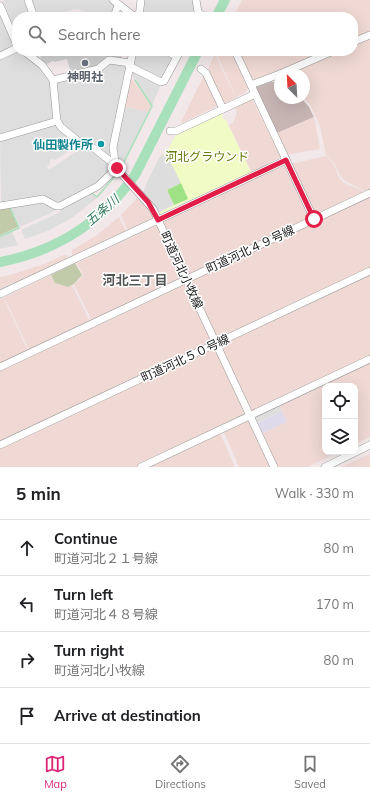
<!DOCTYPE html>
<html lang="en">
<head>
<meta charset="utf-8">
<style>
  body { margin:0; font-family:Mulish,"Noto Sans JP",sans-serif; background:#f6f6f6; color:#202124 }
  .controls { position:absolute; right:12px; bottom:12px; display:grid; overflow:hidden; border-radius:8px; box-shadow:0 4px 16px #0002 }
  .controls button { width:36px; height:36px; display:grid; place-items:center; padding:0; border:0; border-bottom:1px solid #e0e0e0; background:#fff; color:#202124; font:20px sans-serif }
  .compass { position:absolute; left:274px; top:68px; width:36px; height:36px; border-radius:50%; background:#fff; box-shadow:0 4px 16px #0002; rotate:336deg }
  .stop { position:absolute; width:12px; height:12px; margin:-9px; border:3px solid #e11d48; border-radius:50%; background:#fff }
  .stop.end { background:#e11d48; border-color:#fff; box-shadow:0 1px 4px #0008 }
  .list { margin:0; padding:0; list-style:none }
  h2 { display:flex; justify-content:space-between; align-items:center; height:52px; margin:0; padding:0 16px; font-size:17px }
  h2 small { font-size:13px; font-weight:400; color:#757577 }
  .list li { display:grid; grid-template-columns:26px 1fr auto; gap:12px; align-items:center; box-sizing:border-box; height:56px; padding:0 16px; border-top:1px solid #e0e0e0 }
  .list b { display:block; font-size:15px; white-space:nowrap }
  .list p { margin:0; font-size:13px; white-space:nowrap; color:#757577 }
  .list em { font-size:13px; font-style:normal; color:#757577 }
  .icon { flex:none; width:22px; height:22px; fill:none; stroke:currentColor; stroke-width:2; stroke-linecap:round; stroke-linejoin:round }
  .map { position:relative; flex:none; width:370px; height:467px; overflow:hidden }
  .search { position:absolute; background:#fff; box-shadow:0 4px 16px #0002; left:12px; right:12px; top:12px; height:44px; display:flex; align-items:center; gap:10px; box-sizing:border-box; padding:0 14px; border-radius:16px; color:#757577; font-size:15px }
  .sheet { height:276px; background:#fff }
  nav { display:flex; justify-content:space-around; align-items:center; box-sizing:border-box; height:56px; border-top:1px solid #e0e0e0; background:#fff; font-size:11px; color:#757577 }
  nav a { display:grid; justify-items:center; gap:2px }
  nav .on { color:#db2777 }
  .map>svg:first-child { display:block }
  .residential { fill:#dfdedf }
  .industrial { fill:#dfdaeb }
  .religious { fill:#cfcfcf }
  .construction { fill:#c7b5b3 }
  .farmland { fill:#f0d9d4 }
  .cemetery { fill:#c2cba9 }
  .park { fill:#f1fbc6 }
  .pitch { fill:#9ee285 }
  .parking { fill:#ddd }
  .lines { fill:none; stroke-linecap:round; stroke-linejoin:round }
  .stream { stroke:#a8e0bb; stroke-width:1.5 }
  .river { stroke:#a8e0bb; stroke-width:10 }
  .minor-casing { stroke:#989898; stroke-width:8 }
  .minor { stroke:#fff; stroke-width:7 }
  .route { stroke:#e11d48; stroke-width:5 }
  .worship-dot { fill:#6b7280; stroke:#fff; stroke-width:1.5 }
  .culture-dot { fill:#0f9aa8; stroke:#fff; stroke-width:1.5 }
  .labels { text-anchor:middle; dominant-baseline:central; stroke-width:3; stroke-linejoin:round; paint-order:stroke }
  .worship-label { font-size:12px; font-weight:bold; fill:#5b616d; stroke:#fff }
  .culture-label { font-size:12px; font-weight:bold; fill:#0d838f; stroke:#fff; text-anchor:end }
  .park-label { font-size:12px; fill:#647a0a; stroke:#fff }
  .street-label { font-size:12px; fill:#212121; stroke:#fff }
  .water-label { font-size:13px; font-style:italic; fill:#367c61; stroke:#fff }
  .neighbourhood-label { font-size:13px; font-weight:bold; fill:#545454; stroke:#fff }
</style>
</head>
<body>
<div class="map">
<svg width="370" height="467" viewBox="0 0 370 467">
  <rect width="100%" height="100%" fill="#f2e8ea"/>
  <!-- residential -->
  <g class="residential">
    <path d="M6 0H27L33 17H17V42L1 4V2Z"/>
    <path d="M30 0H110L116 5 112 17H94L79 9H74L52 17H36Z"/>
    <path d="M143 0H194V9L191 17H141Z"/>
    <path d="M0 10 15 47 0 53Z"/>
    <path d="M18 51H20L36 62 50 80 55 119 0 136V57Z"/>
    <path d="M135 51H162L172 56 174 59 163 78 160 80 133 66Z"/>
    <path d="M110 61 127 65 111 157 80 140 59 121 56 81Z"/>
    <path d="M133 71 161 85 152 105 135 79 132 76Z"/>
    <path d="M123 106 148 112 121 168 116 157 115 149Z"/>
    <path d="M55 122 77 141V145L56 160 52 159 50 161 49 165 47 166 49 170 85 146 111 164 113 168 97 185 58 205 43 197 1 204 0 140Z"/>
    <path d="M92 193 97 198 73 217 48 231 25 239 21 230 60 212 61 209Z"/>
    <path d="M42 203 55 209V211L20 227 11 207Z"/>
    <path d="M279 404 282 411 257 423 254 418 255 416Z"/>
  </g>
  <!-- industrial -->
  <path class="industrial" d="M282 411 287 422 261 434 256 424Z"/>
  <!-- religious -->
  <path class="religious" d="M40 51H122L121 60 71 74 67 59 55 62 53 61 47 64 41 59Z"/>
  <!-- construction -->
  <path class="construction" d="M271 82H280V98H301L309 107 314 117 275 134 254 88Z"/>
  <!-- farmland -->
  <g class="farmland">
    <path d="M242 0H370V191L367 192 345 181 341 177 334 163 326 155 320 126 309 103 304 98V74H280V79L271 80 254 86 237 51H353V17H233Z"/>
    <path d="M217 51H231L248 88 245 93 236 97 216 53Z"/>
    <path d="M215 54 236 98 222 104 207 71Z"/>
    <path d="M204 75 219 105 182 123 181 122Z"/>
    <path d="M129 76 133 80 151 106 148 112 123 106Z"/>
    <path d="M252 99 281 157 251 172 229 125 233 123 237 112 235 108Z"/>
    <path d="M314 117 320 149 285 155 275 134Z"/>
    <path d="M326 156 333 163 337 172V174L340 179 344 183 363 191V193L316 215 314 214 290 164Z"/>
    <path d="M284 165 309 217 308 219 188 275 163 224 164 222Z"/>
    <path d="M370 195V357L138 467H0V369Z"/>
    <path d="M138 197 145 205 153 217 152 219 128 231 121 215Z"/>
    <path d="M119 217 126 231 72 256V250L97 235Z"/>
    <path d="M155 226 158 227 181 277V279L92 321 74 285 83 275 77 263Z"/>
    <path d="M64 255H67L68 259 15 284 14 282 0 289V277L10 275 44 264Z"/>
    <path d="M51 275 55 283 68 287 72 285 90 322 29 350 4 297Z"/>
    <path d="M3 297 28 351 0 364V299Z"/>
    <path d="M370 361V437L355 444V386H325V452H339L308 467H276L261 434 287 422 279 404Z"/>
    <path d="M246 419 249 421 272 467H239L223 430Z"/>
    <path d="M220 433 235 467H145Z"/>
    <path d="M370 454V467H341Z"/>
  </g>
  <!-- cemetery -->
  <g class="cemetery">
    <path d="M9 206 18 227 0 235V208Z"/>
    <path d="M75 263 82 275 74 284 68 287 55 283 51 275Z"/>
  </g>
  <!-- park -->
  <path class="park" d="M223 113 222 118 226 120 251 172 160 214 158 213 149 199 147 182 160 156 166 153 175 136Z"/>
  <!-- pitch -->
  <path class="pitch" d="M181 183 188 199 174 205 167 190Z"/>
  <!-- parking -->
  <g class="parking">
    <path d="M166 153 181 183 167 190 174 205 158 213 153 204 143 192 147 182 160 156Z"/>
    <path d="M12 231 18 245 0 249V236Z"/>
  </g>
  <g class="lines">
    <!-- stream -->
    <g class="stream">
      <path d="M121 168 152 106 135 80"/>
      <path d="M92 193 97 197 116 175"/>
      <path d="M0 236 19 228 10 207"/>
    </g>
    <!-- river -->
    <g class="river">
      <path d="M216 17 225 0"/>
      <path d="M0 262C57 251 102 222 135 175L198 51"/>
    </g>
    <defs>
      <g id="minor">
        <path d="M28 0 34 17"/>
        <path d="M113 0 135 17"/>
        <path d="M196 0 198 12 204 17"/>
        <path d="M0 6 17 45"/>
        <path d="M114 17 118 5"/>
        <path d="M139 17 141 0"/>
        <path d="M353 42 370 35"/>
        <path d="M24 51 42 65 53 80 57 121 61 127 78 141 95 149 110 161 115 162"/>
        <path d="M133 51 113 147 115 162 119 171 153 209 274 467"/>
        <path d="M166 51 176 56 179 53"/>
        <path d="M235 51 314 219"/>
        <path d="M0 56 17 48"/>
        <path d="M129 66 161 82 164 81 178 55"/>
        <path d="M201 69 206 73 223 109"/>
        <path d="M280 74 333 51"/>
        <path d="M53 80 98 69 109 60 130 63"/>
        <path d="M251 85 280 74"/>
        <path d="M170 131H176L255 94"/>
        <path d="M0 138 57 121"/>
        <path d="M0 206 43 199 56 206H60L98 186 117 168"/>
        <path d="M0 294 286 160"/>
        <path d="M0 367 370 193"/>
        <path d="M0 445 370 271"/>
        <path d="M141 467 370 359"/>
        <path d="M325 467 370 445"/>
      </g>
    </defs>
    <!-- minor casing -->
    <use href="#minor" class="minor-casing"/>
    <!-- minor -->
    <use href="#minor" class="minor"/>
  </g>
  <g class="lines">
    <!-- route -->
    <path class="route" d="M117 168 148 202 158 220 286 160 314 219"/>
  </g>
  <!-- markers -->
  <circle class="worship-dot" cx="85" cy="63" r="4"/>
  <circle class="culture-dot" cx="101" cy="144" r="4"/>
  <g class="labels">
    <!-- worship labels -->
    <g class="worship-label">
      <text x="85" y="76">神明社</text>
    </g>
    <!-- culture labels -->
    <g class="culture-label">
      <text x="93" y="144">仙田製作所</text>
    </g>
    <!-- park labels -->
    <g class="park-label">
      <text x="207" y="156">河北グラウンド</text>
    </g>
    <!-- street labels -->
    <g class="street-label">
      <text transform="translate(250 249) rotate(-25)">町道河北４９号線</text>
      <text transform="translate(182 270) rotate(65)">町道河北小牧線</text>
      <text transform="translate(185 358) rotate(-25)">町道河北５０号線</text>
    </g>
    <!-- water labels -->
    <g class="water-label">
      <text transform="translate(102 210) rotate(-41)">五条川</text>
    </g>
    <!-- neighbourhood labels -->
    <g class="neighbourhood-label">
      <text x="135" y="280">河北三丁目</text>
    </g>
  </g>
</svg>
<div class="controls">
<button><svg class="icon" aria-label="locate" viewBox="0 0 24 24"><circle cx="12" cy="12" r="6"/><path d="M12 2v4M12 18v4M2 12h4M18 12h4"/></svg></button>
<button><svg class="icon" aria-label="layers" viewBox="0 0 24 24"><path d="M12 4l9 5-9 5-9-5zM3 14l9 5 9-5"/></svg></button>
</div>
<svg class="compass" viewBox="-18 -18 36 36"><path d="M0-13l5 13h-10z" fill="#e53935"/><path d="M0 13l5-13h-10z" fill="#757577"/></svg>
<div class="stop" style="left:314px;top:219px"></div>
<div class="stop end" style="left:117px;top:168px"></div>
<div class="search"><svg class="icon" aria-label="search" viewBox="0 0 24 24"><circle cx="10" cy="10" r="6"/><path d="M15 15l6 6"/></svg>Search here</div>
</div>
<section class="sheet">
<h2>5 min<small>Walk · 330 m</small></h2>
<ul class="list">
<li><svg class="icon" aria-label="ahead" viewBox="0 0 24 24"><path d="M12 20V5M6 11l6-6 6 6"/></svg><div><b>Continue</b><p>町道河北２１号線</p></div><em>80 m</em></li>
<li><svg class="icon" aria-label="left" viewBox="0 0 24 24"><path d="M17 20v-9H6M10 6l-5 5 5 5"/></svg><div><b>Turn left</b><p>町道河北４８号線</p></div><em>170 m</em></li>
<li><svg class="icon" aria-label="right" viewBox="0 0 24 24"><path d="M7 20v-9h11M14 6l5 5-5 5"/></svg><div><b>Turn right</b><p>町道河北小牧線</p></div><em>80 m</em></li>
<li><svg class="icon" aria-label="arrive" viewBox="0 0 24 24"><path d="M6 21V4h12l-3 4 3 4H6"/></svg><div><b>Arrive at destination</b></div></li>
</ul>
</section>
<nav>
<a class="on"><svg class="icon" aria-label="map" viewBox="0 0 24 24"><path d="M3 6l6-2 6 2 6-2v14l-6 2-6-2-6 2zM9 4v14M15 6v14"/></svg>Map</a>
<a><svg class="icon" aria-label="directions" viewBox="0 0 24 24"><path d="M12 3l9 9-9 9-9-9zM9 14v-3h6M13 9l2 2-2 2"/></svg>Directions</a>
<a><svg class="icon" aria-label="saved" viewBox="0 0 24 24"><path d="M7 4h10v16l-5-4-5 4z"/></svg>Saved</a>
</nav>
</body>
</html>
